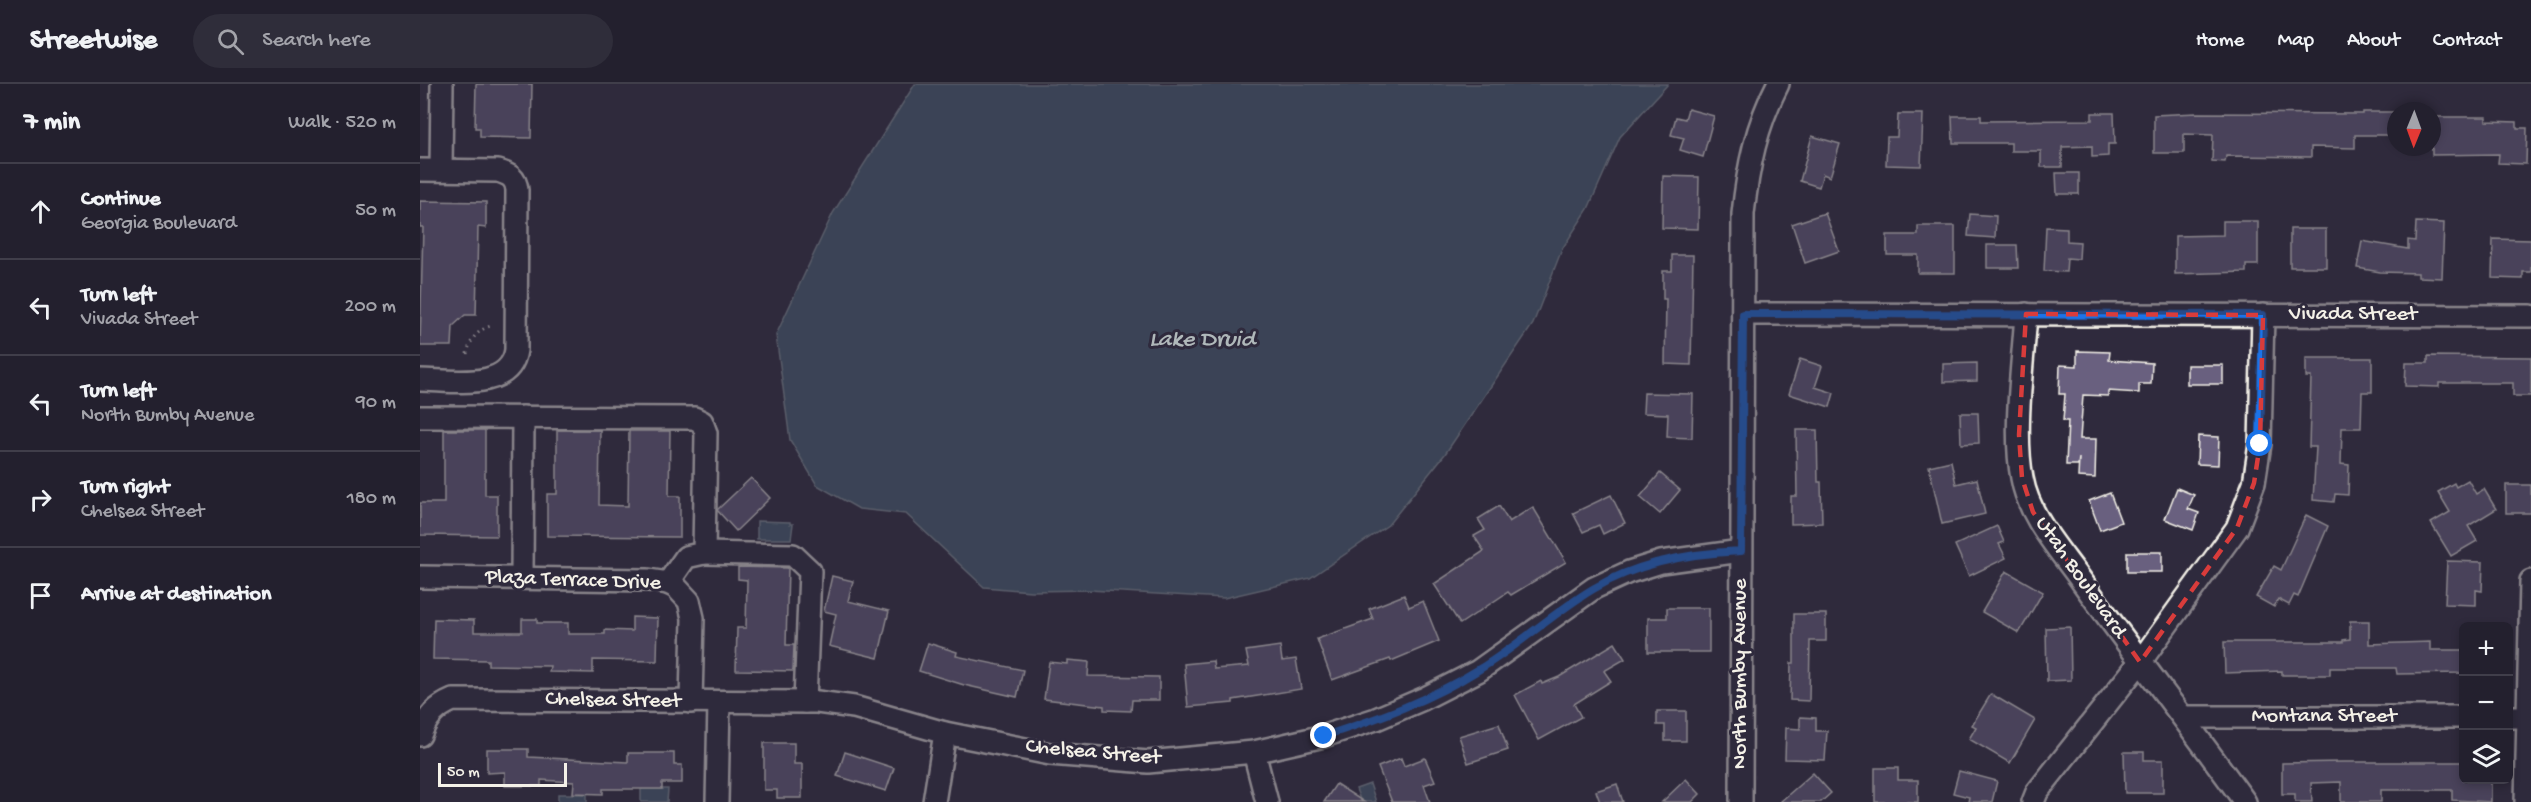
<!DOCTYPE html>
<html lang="en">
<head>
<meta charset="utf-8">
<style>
  body { margin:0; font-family:"Gochi Hand",sans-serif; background:#2f2d3a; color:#f1f3f6 }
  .controls { position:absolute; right:18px; bottom:18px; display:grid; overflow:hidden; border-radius:9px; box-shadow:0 3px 9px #0003 }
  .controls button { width:54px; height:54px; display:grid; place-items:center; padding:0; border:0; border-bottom:2px solid #403e4a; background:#23202e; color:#f1f3f6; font:30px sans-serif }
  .compass { position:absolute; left:1967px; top:18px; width:54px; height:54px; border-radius:50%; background:#23202e; box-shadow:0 3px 9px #0003; rotate:181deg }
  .scale { position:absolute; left:18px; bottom:15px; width:129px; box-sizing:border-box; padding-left:6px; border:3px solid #f4f1e8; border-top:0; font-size:16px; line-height:21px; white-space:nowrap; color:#f4f1e8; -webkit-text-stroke:4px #2f2a3d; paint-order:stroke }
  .stop { position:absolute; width:18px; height:18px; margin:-14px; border:4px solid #1a73e8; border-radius:50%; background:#fff }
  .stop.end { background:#1a73e8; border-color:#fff; box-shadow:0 2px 6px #0008 }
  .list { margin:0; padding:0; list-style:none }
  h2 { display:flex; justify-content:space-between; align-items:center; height:78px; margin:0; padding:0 24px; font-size:26px }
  h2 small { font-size:20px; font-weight:400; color:#a3a3aa }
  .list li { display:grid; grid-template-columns:39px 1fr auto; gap:18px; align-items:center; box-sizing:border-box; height:96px; padding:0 24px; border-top:2px solid #403e4a }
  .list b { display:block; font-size:22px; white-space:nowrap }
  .list p { margin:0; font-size:20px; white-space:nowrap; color:#a3a3aa }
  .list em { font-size:20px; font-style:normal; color:#a3a3aa }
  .icon { flex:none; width:33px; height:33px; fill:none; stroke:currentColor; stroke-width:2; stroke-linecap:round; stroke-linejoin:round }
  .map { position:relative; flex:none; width:2111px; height:718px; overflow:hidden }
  header { display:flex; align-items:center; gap:36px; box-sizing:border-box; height:84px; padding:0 30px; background:#23202e; border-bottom:2px solid #403e4a }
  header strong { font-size:28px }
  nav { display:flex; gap:33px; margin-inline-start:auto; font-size:21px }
  .search { width:420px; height:54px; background:#2f2d3a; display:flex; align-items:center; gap:15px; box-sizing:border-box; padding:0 21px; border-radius:33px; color:#a3a3aa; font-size:22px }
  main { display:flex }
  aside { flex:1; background:#23202e }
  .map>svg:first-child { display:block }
  .water { fill:#4a6374; stroke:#8e9ca2; stroke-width:1.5 }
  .building { fill:#69617f; stroke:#f4f1e8; stroke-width:1.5 }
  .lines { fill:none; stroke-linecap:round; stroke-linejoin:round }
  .minor-casing { stroke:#f4f1e8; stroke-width:26 }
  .path { stroke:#f4f1e8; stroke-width:3; stroke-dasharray:1.5 4.5; stroke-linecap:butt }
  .minor { stroke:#2f2a3d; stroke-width:21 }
  .route { stroke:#1a73e8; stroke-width:8 }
  .marked { fill:none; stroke:#d93c3b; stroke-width:4.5; stroke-dasharray:12 8; stroke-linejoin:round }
  .labels { text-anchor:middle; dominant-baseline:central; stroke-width:6; stroke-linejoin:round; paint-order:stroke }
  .street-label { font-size:22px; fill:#f4f1e8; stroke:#2f2a3d }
  .water-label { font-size:24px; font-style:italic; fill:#b0b8ba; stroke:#2f2a3d }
</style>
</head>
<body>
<header>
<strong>Streetwise</strong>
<div class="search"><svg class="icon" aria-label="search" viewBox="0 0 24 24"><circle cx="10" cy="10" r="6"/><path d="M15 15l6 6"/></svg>Search here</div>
<nav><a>Home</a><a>Map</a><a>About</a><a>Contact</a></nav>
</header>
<main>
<aside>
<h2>7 min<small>Walk · 520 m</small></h2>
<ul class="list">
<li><svg class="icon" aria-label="ahead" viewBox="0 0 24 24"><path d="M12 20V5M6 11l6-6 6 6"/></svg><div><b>Continue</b><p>Georgia Boulevard</p></div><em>50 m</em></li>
<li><svg class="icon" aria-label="left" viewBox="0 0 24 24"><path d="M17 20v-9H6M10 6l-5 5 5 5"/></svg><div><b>Turn left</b><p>Vivada Street</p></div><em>200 m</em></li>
<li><svg class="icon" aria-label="left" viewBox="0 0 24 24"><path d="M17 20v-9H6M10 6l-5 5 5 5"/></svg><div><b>Turn left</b><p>North Bumby Avenue</p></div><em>90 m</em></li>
<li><svg class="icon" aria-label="right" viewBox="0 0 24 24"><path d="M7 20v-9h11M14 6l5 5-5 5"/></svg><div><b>Turn right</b><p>Chelsea Street</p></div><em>180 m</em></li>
<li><svg class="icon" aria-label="arrive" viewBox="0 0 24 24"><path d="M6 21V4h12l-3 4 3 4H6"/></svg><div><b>Arrive at destination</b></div></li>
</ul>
</aside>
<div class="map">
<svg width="2111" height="718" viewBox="0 0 2111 718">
  <rect width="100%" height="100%" fill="#2f2a3d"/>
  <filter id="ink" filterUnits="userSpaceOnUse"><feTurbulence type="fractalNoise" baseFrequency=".0167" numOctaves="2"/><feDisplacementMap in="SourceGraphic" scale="12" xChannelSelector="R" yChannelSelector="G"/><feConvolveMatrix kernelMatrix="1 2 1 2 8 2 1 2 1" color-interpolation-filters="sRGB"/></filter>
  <g filter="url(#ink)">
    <!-- water -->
    <g class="water">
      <path d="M495 0H1248L1200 53 1168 125 1142 165 1113 240 1025 370 968 441 890 494 804 514 669 506 611 507 564 503 486 430 439 425 397 401 370 356 356 251 413 129Z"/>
      <path d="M337 437 370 438V440H373L371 455H337Z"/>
      <path d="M950 700 956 718H941L936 705Z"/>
      <path d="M221 705H248L247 718H221Z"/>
      <rect x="138" y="710" width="29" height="8"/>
    </g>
    <!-- building -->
    <g class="building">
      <path d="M56 0H112L111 54 60 53V44H55Z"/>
      <path d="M1268 25 1294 32 1283 73 1260 66 1264 54 1251 51 1256 33 1265 35Z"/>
      <path d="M1943 28H1976V51H1935V64L1891 63V73L1806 72 1805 78 1792 77 1793 51 1764 50V69H1734V31L1777 29 1943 30Z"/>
      <path d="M1672 29H1694L1695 60H1688V72L1672 73V62L1642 63V83H1621V67H1591V59H1533L1532 32H1561V37L1672 36Z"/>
      <path d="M1478 30H1503L1501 82 1466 81 1467 53H1477Z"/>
      <path d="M2012 33H2066V37L2097 38V44H2107L2106 80 2078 79 2079 70 2012 71Z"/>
      <path d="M1392 52 1420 60 1410 93 1403 90 1399 103 1380 97Z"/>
      <path d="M1636 89H1659V110H1637Z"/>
      <path d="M1243 92 1279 93 1278 145 1242 144Z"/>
      <path d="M0 117 66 118V144L58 143 56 231H45L33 242 32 262H0L3 143H0Z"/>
      <path d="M1405 129 1419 167 1385 179 1372 140Z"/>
      <path d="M1550 130 1576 132 1575 154 1548 152Z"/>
      <path d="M1803 137H1838V181H1826V188L1755 190V152L1803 151Z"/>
      <path d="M1996 138 2024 139 2022 194 1998 193V189L1960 188 1937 184 1942 157 1988 165V156L1995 157Z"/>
      <path d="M1498 142H1535V189H1498V171H1467V151H1498Z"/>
      <path d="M1626 143 1647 144V157L1660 158 1659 175 1647 174 1646 188 1624 187Z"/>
      <rect x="1870" y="145" width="36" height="38"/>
      <path d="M2073 155 2111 156V188H2103V195L2072 194Z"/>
      <path d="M1567 161H1597L1598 184H1567Z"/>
      <path d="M1252 171H1273L1271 281 1245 280 1246 215H1243V187H1252Z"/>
      <path d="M1657 267 1690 268 1689 276 1732 279 1731 300H1719V309L1688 307V312L1663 311 1660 355H1676L1675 394 1658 393 1659 374 1658 381H1646L1648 337H1643L1645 310H1639L1640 281 1657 282Z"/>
      <path d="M2008 272 2111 273V312H2093V299H2019V303L1985 302 1986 279H2008Z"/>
      <path d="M1886 274H1952V308H1942L1941 344H1922L1921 380 1929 381 1928 411 1915 410 1914 418 1893 416 1896 363H1889L1891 293H1886Z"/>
      <path d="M1380 275 1402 282 1395 303 1414 309 1410 323 1369 310Z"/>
      <path d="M1557 279V297L1523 298V280Z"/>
      <rect x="1767" y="281" width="36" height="19"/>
      <path d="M1224 309 1273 310 1272 354 1247 353 1248 330 1223 329Z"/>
      <path d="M1540 329H1558L1559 359 1541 360Z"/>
      <path d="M24 346H65V411H77V452L0 451V419H24Z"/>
      <path d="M137 346H180L179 421 208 422 209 347H250L249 412H260V453L127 452V410H137Z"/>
      <path d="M1376 346H1397L1398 398H1401L1402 439 1371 440V412H1377Z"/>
      <path d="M1778 352 1799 353 1798 381 1777 380Z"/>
      <path d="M1531 377 1536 400 1557 395 1565 430 1522 440 1509 382Z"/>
      <path d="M1240 389 1260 406 1240 430 1220 413Z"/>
      <path d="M331 394 350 414 316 447 297 426Z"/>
      <path d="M2048 396 2056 410 2064 405 2076 425 2048 442 2057 457 2031 472 2011 439 2030 428 2018 408 2034 399 2036 403Z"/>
      <rect x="2086" y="401" width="25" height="28"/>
      <path d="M1757 404 1774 411 1768 425 1779 429 1773 446 1745 435Z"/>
      <path d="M1690 409 1701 438 1680 446 1669 417Z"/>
      <path d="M1191 411 1205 439 1183 450 1179 441 1163 448 1153 429Z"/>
      <path d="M1079 422 1089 438 1113 423 1146 478 1091 511 1088 508 1040 540 1014 500 1064 467 1054 452 1065 446 1058 435Z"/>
      <path d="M1886 431 1908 442 1878 513 1874 511 1869 521 1858 515 1854 523 1836 513 1854 482 1861 486Z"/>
      <path d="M1577 442 1584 458 1579 460 1586 474 1549 492 1535 461Z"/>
      <rect x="1707" y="468" width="35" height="20"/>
      <path d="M2027 477 2063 478 2062 507 2056 506V521L2025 520Z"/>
      <path d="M318 483 368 484 366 561H374L373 587 316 586 317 544H326L327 496 318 495Z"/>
      <path d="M1586 487 1623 508 1599 549 1562 528Z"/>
      <path d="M412 492 433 497 428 517 469 527 458 574 409 562 416 530 404 527Z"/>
      <path d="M984 511 989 523 1003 517 1019 557 971 577 970 575 912 596 897 555 953 535 949 525Z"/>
      <path d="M1247 524H1289V568H1228V534H1247Z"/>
      <path d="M1374 530H1406V557H1390L1389 617 1370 616 1371 579H1374Z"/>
      <path d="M212 533 238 534 237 577 173 576V589L129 588 130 582 68 581V576L13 575 14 535 54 536V548H102V535H117V539H148V550H185V546L212 547Z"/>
      <path d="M1930 537H1949V560L2010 558V566H2043V589L1977 590 1976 584H1910V591H1862V587L1805 589 1804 558H1923V556L1930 555Z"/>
      <path d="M1650 543 1651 596 1627 597 1626 544Z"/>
      <path d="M508 559 537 568 536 572 603 586 597 613 544 601 499 587Z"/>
      <path d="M1195 559 1205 575 1184 587 1191 597 1154 620 1161 633 1119 656 1095 611 1121 597 1122 600 1139 593Z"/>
      <path d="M860 562 862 577 876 575 881 605 813 616V619L768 623 764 580 793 577 794 585 829 582 826 567Z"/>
      <path d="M647 576 669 578 668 592 739 593V616H712L711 627 684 626V622L624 615 629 578 647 580Z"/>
      <path d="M1571 610 1615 636 1590 679 1549 655 1556 643 1552 641Z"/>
      <path d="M1237 627H1266V657H1245V641H1237Z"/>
      <path d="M1380 633 1396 634V647H1407L1405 676 1365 675 1366 644 1380 645Z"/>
      <path d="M1079 640 1088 666 1048 679 1039 652Z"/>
      <path d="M344 659H374V680H382V714H357V706H344Z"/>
      <path d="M67 665H108V673L208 678V669H254V681H262V699H242V705H183V710L153 709 154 698 121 696V702H85V688L67 689Z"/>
      <path d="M425 668 474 684 466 707 417 692Z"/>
      <path d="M1704 668H1724V676H1743V709H1705Z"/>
      <path d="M981 674 984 682 1005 674 1015 697 1004 701 1010 718H972L958 683Z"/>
      <path d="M1923 678H2043V696H2071V718L2032 716V706H1961V718H1921V698L1891 699 1892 718H1875V710H1862V679Z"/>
      <path d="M1455 684H1478V696H1498V718H1455Z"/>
      <path d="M1539 687 1577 697 1572 718H1548L1549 713 1533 709Z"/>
      <path d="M1393 689 1411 709 1401 718H1360Z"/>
      <path d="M1266 695 1280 710 1272 718H1242Z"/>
      <path d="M916 700 944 718H904Z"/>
      <path d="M1197 700 1203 718H1180L1176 707Z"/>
    </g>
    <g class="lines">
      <defs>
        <g id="minor">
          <path d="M0 86 78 87C89 90 96 94 97 106L96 266C90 308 31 296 0 296"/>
          <path d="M21 86 22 0"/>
          <path d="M1323 230 2111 232"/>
          <path d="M1606 230C1603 278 1593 348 1602 394 1609 434 1640 466 1663 499 1716 573 1772 644 1825 718"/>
          <path d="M0 333 274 334 282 338 286 349 284 469 266 473 248 499"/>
          <path d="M284 469 373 471 390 487 385 618"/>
          <path d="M0 493 228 496 248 499 256 503 269 517 273 534 271 618"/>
          <path d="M102 494 103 333"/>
          <path d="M1765 633H2044"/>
          <path d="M2088 633H2108"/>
          <path d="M0 651C7 633 16 623 33 616L397 618 434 623 525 649 630 670 728 678 834 668 904 652 956 635 1003 615 1058 587 1174 504 1209 488 1241 478 1321 467"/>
          <path d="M834 668 847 718"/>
          <path d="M297 718 299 618"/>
          <path d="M514 718 525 649"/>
          <path d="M1321 718 1323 130C1328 83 1336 42 1358 0"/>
          <path d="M1613 718 1617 708 1720 578 1817 444 1834 399 1840 360 1843 231"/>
          <path d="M2106 718 2111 497"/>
        </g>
      </defs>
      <!-- minor casing -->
      <use href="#minor" class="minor-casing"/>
      <!-- path -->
      <path class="path" d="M47 270C50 256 57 246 71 242"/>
      <!-- minor -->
      <use href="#minor" class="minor"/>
    </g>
  </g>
  <g class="lines" filter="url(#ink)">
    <!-- route -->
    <path class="route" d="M904 652C957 635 1010 616 1058 586 1098 562 1133 529 1173 505 1216 479 1272 469 1321 467L1323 230 1843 231 1840 360"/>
  </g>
  <!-- marked area -->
  <path d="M0 0H2111V718H0ZM1606 230 1843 231 1840 360 1834 399 1817 444 1720 578 1613 428 1602 394 1599 351Z" fill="#2f2a3d" fill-opacity=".55" fill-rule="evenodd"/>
  <path class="marked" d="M1606 230 1843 231 1840 360 1834 399 1817 444 1720 578 1613 428 1602 394 1599 351Z"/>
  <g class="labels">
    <!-- street labels -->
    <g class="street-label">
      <text x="1933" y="231">Vivada Street</text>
      <text transform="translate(1660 494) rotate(55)">Utah Boulevard</text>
      <text transform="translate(153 497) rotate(2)">Plaza Terrace Drive</text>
      <text transform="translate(1321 590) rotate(-90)">North Bumby Avenue</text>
      <text transform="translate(193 617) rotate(1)">Chelsea Street</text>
      <text x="1904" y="633">Montana Street</text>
      <text transform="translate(673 669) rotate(5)">Chelsea Street</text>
    </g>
    <!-- water labels -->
    <g class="water-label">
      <text x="782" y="256">Lake Druid</text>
    </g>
  </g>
</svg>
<div class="controls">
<button>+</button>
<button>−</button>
<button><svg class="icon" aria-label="layers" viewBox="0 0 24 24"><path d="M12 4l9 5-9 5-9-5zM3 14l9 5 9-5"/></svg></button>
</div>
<svg class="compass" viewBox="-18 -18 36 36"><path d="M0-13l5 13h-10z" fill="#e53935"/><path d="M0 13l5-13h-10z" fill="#a3a3aa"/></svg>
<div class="scale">50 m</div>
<div class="stop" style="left:1840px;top:360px"></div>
<div class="stop end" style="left:904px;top:652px"></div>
</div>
</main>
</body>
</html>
